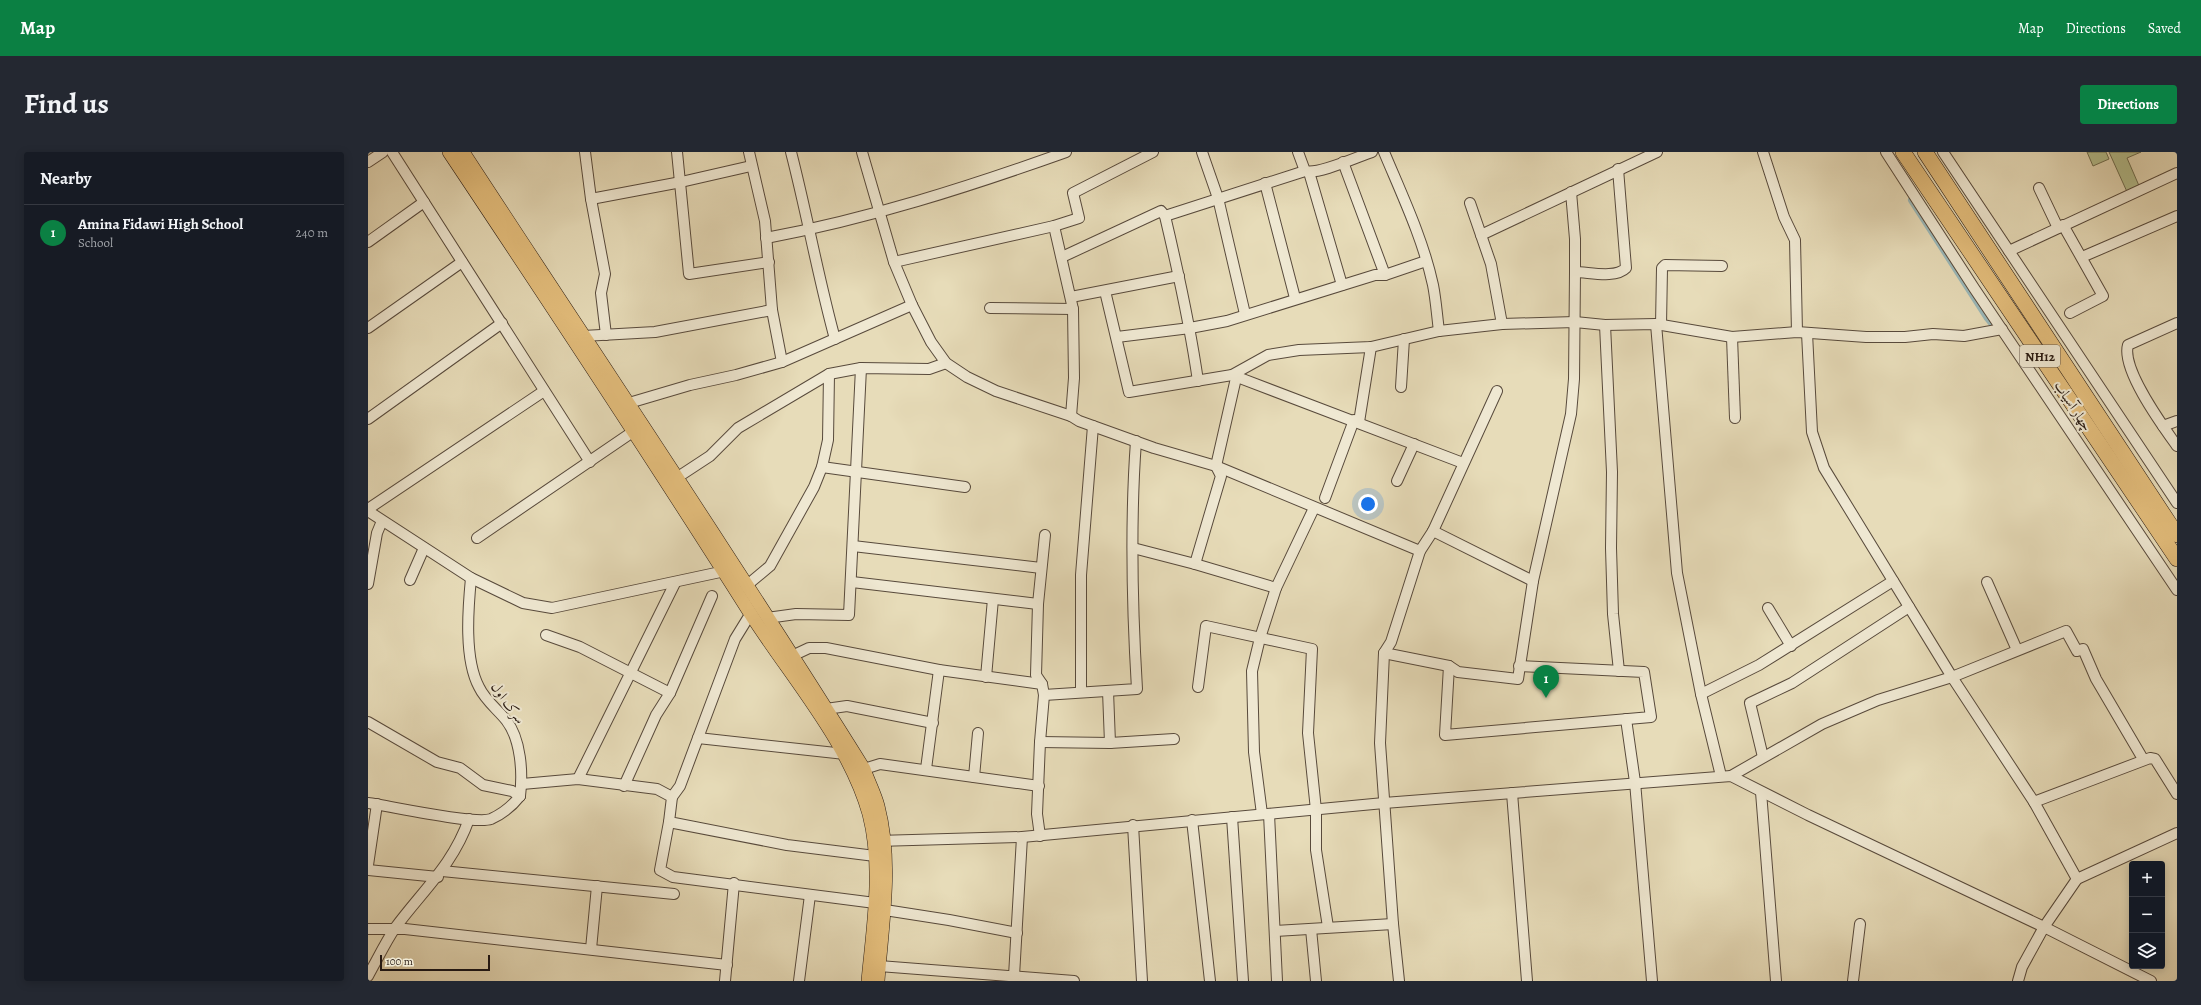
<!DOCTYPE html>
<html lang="en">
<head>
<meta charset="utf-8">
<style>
  body { margin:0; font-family:Alegreya,Amiri,serif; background:#242831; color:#f1f3f6 }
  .controls { position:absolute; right:12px; bottom:12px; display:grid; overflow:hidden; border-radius:4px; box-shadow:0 2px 10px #0003 }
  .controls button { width:36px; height:36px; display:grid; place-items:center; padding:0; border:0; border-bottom:1px solid #363941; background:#171b24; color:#f1f3f6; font:20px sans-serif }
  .scale { position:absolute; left:12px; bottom:10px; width:110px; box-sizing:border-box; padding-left:4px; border:2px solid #281a12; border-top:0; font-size:11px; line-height:14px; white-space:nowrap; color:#281a12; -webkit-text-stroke:3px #efe8d2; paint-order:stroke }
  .you { position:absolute; left:1000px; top:352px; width:14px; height:14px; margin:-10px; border:3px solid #fff; border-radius:50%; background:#1a73e8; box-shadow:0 0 0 6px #1a73e833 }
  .badge { display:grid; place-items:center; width:26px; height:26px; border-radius:50%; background:#0b8043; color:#fff; font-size:13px; font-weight:700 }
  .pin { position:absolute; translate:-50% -33px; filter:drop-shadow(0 1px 2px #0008) }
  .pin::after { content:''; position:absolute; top:21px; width:14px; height:12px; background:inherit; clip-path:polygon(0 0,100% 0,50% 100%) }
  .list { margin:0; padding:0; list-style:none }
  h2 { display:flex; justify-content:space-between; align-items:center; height:52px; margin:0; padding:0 16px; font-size:17px }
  h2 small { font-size:13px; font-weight:400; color:#9ea1a6 }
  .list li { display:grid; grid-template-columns:26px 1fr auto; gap:12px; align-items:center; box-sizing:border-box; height:56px; padding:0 16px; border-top:1px solid #363941 }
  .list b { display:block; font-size:15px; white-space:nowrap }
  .list p { margin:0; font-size:13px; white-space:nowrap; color:#9ea1a6 }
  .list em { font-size:13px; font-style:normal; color:#9ea1a6 }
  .icon { flex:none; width:22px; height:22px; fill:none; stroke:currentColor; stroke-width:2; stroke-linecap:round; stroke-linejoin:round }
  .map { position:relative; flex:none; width:1809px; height:829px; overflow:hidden; border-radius:4px }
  header { display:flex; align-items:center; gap:24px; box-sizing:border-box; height:56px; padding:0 20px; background:#0b8043; color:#fff }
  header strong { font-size:19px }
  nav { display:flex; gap:22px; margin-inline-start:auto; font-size:14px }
  .intro { display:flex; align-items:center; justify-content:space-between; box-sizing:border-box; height:96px; padding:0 24px }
  h1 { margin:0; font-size:28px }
  .button { padding:10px 18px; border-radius:4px; background:#0b8043; color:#fff; font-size:14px; font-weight:700 }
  main { display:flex; gap:24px; padding:0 24px }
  aside { flex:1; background:#171b24; border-radius:4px; box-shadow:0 2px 10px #0003 }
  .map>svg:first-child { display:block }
  .green { fill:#b5c08f; stroke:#6e6d50 }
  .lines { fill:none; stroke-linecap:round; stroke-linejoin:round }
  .canal { stroke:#9bb9ba; stroke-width:8 }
  .minor-casing { stroke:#584a3c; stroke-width:12 }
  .major-casing { stroke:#281a12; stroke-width:14 }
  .highway-casing { stroke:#281a12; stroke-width:16 }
  .minor { stroke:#efe8d2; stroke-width:10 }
  .major { stroke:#e4be7c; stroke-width:13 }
  .highway { stroke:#e4be7c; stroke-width:15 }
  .labels { text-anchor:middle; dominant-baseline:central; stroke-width:4; stroke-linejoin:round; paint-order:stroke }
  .shield { fill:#efe8d2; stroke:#64584c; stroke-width:1 }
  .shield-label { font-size:13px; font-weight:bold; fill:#281a12 }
  .street-label { font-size:14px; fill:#281a12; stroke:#efe8d2 }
</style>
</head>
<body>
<header>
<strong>Map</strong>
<nav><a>Map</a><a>Directions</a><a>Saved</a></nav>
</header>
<div class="intro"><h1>Find us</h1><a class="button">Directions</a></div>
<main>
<aside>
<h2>Nearby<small></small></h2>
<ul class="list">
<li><span class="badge">1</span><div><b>Amina Fidawi High School</b><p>School</p></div><em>240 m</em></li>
</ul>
</aside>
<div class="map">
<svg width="1809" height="829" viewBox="0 0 1809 829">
  <rect width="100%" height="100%" fill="#e7dcb9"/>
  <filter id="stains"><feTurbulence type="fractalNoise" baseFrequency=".005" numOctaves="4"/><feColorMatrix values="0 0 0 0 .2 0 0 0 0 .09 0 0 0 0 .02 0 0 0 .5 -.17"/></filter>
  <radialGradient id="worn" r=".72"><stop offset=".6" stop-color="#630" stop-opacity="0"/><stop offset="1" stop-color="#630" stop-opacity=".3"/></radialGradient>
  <!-- green -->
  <g class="green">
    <path d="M1719 0H1738L1741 7 1725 14Z"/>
    <path d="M1741 0H1773L1759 6 1772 36 1760 42Z"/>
  </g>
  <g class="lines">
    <!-- canal -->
    <path class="canal" d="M1544 48 1620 166 1629 177"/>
    <defs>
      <g id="minor">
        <path d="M24 0 222 310"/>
        <path d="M217 0 223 47 237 122 233 141 238 183"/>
        <path d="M309 0 321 122 401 110"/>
        <path d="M381 0 397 69 404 158 414 210"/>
        <path d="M423 0C439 62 450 125 467 187"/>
        <path d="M494 0 526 110 544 153 563 190 578 211 599 225 628 239 703 264 711 269 786 296 848 314 1052 399"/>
        <path d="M834 0 850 46 877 162"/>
        <path d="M930 0 937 19"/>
        <path d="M1016 0C1034 43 1055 87 1065 133 1068 148 1069 164 1071 179"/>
        <path d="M1395 0 1416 65 1427 88 1429 180"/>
        <path d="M1518 0 1606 136 1809 438"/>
        <path d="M1575 0 1809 351"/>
        <path d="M0 10 15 0"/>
        <path d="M975 10 1017 123"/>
        <path d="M941 20 974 133"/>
        <path d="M897 31 927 146"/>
        <path d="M1671 36 1690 76"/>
        <path d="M223 47 313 30 383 14"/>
        <path d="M1102 51 1123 112 1134 172"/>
        <path d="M797 64 937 19C950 23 989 5 1004 0"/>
        <path d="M1695 73 1735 144 1702 161"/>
        <path d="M686 74 705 157 706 226 703 264"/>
        <path d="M1113 83 1289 0"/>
        <path d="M398 86C500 67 600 35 698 0"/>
        <path d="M0 90 56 50"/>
        <path d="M1641 99 1809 21"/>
        <path d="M694 105 793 59 797 64C810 119 822 173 830 229"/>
        <path d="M1714 105 1809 64"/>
        <path d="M526 110 686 74 711 66 705 41 785 0"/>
        <path d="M1207 120C1221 120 1247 127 1258 116L1250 17"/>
        <path d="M737 139 761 240 864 223 900 203 931 198 1003 195 1071 179 1134 172 1207 170 1237 173 1288 172 1364 185 1429 180 1498 185H1537L1565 182 1596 184 1634 177"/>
        <path d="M703 145 811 124"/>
        <path d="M622 156 705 157"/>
        <path d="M1809 171 1760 193C1753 217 1794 273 1809 294"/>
        <path d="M1288 172 1309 421 1333 542 1353 624"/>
        <path d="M1237 173 1244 320 1243 396 1245 462 1251 519"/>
        <path d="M1293 173 1294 116 1297 113 1354 114"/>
        <path d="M0 176 94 110"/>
        <path d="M1439 181 1444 280 1456 316 1584 525 1666 650 1709 727"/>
        <path d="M749 185 822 176 859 169 1007 123H1017L1058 109"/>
        <path d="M1364 185 1367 266"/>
        <path d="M210 187 215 184 287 180 404 158"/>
        <path d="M864 223 1095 311"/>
        <path d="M1033 235 1036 187"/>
        <path d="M261 251 322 233 368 223 414 210 544 153"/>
        <path d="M0 267 134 171"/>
        <path d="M991 270 1003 195"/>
        <path d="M1795 274 1809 269"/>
        <path d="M454 315 597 335"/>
        <path d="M310 325 342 304 370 276 461 222 493 216 561 217 578 211"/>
        <path d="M1029 329 1046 292"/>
        <path d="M957 346 986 268"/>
        <path d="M0 357 176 239"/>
        <path d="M0 359 103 426 155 451 184 456 357 419"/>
        <path d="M1065 379 1165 429"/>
        <path d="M109 386 266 279"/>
        <path d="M485 394 673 416"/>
        <path d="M765 396 827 412 908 436"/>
        <path d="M827 412 853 324 848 314 868 226"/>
        <path d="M103 426C100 457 96 507 111 535 117 548 129 557 138 568 153 587 155 621 152 644"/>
        <path d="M42 428 56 396"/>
        <path d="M484 430 670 452"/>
        <path d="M1619 430 1649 498"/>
        <path d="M0 432 9 381 14 369"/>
        <path d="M378 434 402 414 446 335 454 315 460 288 461 222"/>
        <path d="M1400 456 1423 494"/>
        <path d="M399 466 428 462 481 463 493 216"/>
        <path d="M178 483 212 495 302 541"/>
        <path d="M1016 501 1081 514 1090 520 1150 527 1165 429 1203 262 1206 227 1207 120V87L1203 40"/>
        <path d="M424 504 441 496H458L571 518 674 532"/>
        <path d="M1081 514 1077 583 1283 565 1276 520 1151 514"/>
        <path d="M618 525 625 447"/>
        <path d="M830 535 838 474 944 497 940 581 948 658V698L960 775"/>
        <path d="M740 539 742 591"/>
        <path d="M713 540V423L725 274"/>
        <path d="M1333 542 1391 513 1525 429"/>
        <path d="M676 543 769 537C764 454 762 371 768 289"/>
        <path d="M458 557 479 554 565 571"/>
        <path d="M1258 567 1267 630 1284 829"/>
        <path d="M0 570 69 610 92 616 115 633 144 639 152 644"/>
        <path d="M330 586 477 602"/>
        <path d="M672 590 742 591 806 587"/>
        <path d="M1395 605 1382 551 1424 531 1541 455"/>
        <path d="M496 617 512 612 671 634"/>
        <path d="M558 617 571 518"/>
        <path d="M1363 624 1454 572 1510 548 1584 525 1698 479 1709 499 1715 497 1728 527 1775 607"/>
        <path d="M606 625 610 581"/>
        <path d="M210 627 307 431"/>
        <path d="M154 632 210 627 289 637 304 645 301 670 419 693 507 704"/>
        <path d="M256 634 288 563 302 541 344 444"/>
        <path d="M1393 640 1408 829"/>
        <path d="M1144 641 1159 829"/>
        <path d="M304 645 312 634 367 487 383 461"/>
        <path d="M1666 650 1782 606 1787 607 1809 642"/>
        <path d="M0 651C22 654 107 673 123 667 134 662 145 653 152 644"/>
        <path d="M894 662 886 600 884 519 892 486 908 436 946 356"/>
        <path d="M901 662 909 829"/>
        <path d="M864 665 875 829"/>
        <path d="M824 668 842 829"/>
        <path d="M301 670 292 718 305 725 507 751"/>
        <path d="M765 673 774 829"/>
        <path d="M672 684 669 662 672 590 676 543 674 532 668 523 670 452 677 383"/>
        <path d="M509 689 654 685 1016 651 1363 624 1440 663 1676 775 1783 829"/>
        <path d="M0 713 9 652"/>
        <path d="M0 718 70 725"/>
        <path d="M74 719 306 742"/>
        <path d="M517 758 581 768 649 781"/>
        <path d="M0 777H37L359 813"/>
        <path d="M943 777 948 829"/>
        <path d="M907 779 1025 772"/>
        <path d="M223 797 229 734"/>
        <path d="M511 814 706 829"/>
        <path d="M0 824C9 808 17 791 27 776 55 738 85 713 101 667"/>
        <path d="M646 824 654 685"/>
        <path d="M357 829 366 731"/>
        <path d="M431 829 442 743"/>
        <path d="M1031 829 1025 772 1012 591 1016 501 1023 490 1052 399 1065 379 1129 239"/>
        <path d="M1485 829 1492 772"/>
        <path d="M1650 829 1654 815 1676 775 1709 727 1809 681"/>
      </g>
      <g id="major">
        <path d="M81 0C183 153 284 306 382 461 422 524 481 590 501 662 515 716 505 775 500 829"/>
        <path d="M95 0C229 205 366 409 496 617 500 629 507 642 510 654 525 712 514 771 510 829"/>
      </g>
      <g id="highway">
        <path d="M1535 0 1809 407"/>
        <path d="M1557 0 1809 383"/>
      </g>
    </defs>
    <!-- minor casing -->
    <use href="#minor" class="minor-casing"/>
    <!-- major casing -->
    <use href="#major" class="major-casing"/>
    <!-- highway casing -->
    <use href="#highway" class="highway-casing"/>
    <!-- minor -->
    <use href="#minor" class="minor"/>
    <!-- major -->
    <use href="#major" class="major"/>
    <!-- highway -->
    <use href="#highway" class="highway"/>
  </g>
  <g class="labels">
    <!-- shield labels -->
    <rect class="shield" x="1652" y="193" width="40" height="22" rx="3"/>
    <g class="shield-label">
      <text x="1672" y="204">NH12</text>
    </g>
    <!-- street labels -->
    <g class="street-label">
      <text transform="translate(1705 254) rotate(57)">چهار آسیاب</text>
      <text transform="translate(140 551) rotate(54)">سرک اول</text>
    </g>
  </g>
  <rect width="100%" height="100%" filter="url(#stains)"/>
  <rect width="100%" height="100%" fill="url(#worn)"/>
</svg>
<div class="controls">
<button>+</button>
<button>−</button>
<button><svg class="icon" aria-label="layers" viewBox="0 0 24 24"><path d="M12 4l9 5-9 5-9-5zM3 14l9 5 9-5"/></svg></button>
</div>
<div class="scale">100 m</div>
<div class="you"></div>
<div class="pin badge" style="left:1178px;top:546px">1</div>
</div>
</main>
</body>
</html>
